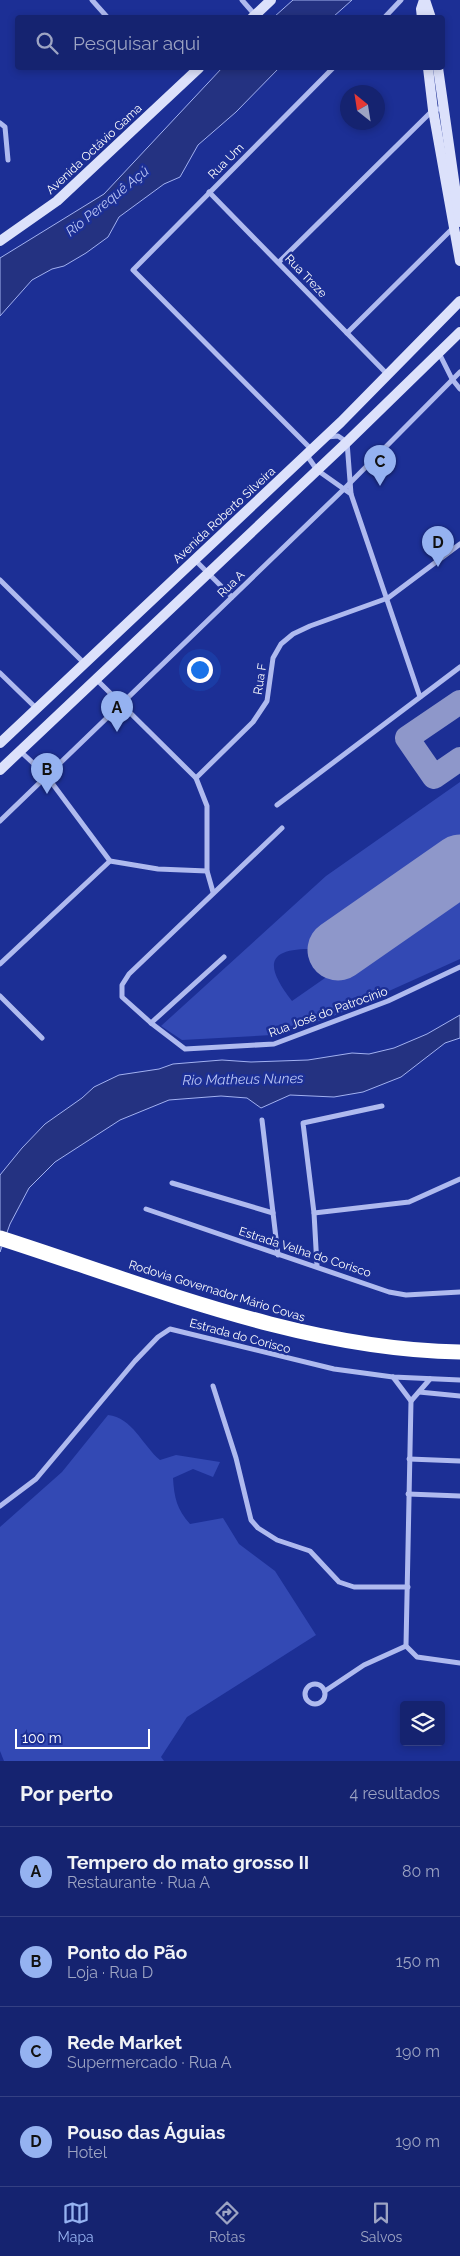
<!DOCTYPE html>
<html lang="pt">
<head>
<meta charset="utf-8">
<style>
  body { margin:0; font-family:Raleway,sans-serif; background:#222f78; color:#f1f3f6 }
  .controls { position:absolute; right:15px; bottom:15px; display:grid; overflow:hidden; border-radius:5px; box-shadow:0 2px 8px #0003 }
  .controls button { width:45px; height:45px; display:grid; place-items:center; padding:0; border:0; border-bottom:1px solid #344083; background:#152370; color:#f1f3f6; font:25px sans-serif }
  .compass { position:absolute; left:340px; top:85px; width:45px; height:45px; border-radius:50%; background:#152370; box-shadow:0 2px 8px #0003; rotate:330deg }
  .scale { position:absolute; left:15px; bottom:12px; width:135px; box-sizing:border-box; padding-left:5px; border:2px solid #fff; border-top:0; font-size:14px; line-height:18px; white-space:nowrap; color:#fff; -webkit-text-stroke:4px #1c2f95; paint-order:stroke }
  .you { position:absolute; left:199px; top:669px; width:18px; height:18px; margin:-12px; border:4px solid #fff; border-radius:50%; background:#1a73e8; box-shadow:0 0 0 8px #1a73e833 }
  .badge { display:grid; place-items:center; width:32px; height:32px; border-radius:50%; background:#95b2f1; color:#111; font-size:16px; font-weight:700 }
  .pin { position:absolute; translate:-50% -41px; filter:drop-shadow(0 1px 2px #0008) }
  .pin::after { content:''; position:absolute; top:26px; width:18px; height:15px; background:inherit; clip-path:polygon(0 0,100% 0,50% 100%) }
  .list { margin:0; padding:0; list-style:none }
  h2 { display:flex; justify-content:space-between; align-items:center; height:65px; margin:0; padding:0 20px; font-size:21px }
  h2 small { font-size:16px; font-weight:400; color:#9da4c3 }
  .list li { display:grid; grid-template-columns:32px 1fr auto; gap:15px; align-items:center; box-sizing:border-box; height:90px; padding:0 20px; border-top:1px solid #344083 }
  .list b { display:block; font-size:19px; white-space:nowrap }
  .list p { margin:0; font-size:16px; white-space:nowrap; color:#9da4c3 }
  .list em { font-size:16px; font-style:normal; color:#9da4c3 }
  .icon { flex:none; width:28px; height:28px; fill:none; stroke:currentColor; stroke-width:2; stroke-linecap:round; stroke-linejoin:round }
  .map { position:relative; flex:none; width:460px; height:1761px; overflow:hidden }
  .search { position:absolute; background:#152370; box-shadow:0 2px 8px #0003; left:15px; right:15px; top:15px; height:55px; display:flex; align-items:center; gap:12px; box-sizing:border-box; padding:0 18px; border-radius:5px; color:#9da4c3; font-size:19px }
  .sheet { height:425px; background:#152370 }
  nav { display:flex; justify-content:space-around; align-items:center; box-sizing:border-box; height:70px; border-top:1px solid #344083; background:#152370; font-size:14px; color:#9da4c3 }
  nav a { display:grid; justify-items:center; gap:2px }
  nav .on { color:#95b2f1 }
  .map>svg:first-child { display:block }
  .green { fill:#3349b4 }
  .water { fill:#243281; stroke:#a2b1f1 }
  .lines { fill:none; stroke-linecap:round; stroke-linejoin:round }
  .taxiway { stroke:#8e97ca; stroke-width:24 }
  .runway { stroke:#8e97ca; stroke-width:61 }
  .street { stroke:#afbaef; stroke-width:5 }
  .secondary { stroke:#dce1fb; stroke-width:10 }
  .highway { stroke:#fff; stroke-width:15 }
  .labels { text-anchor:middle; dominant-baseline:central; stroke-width:5; stroke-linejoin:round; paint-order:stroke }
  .street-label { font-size:12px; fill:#fff; stroke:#1c2f95 }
  .water-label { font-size:14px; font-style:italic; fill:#bbc6f6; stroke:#1c2f95 }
</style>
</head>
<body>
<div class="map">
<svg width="460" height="1761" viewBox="0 0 460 1761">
  <rect width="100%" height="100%" fill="#1c2f95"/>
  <!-- green -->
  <g class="green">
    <path d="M460 782V846L312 949C263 948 267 969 292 1001L460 884V959L329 1018 272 1035 182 1040 161 1026 326 876Z"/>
    <path d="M108 1415C132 1417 143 1446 160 1460L176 1455 220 1462 213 1477 193 1469 173 1478C174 1497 177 1510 190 1524L223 1518 239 1544 275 1571 316 1635 187 1717 161 1757 164 1761H4L0 1751V1527L62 1472Z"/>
  </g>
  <!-- water -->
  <g class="water">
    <path d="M293 0H352L333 17H274Z"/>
    <path d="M222 68H279L236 112 198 145 180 177 164 184 119 217 108 237 86 253 64 266 52 269 32 280 0 316V258L104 194Z"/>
    <path d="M460 1015V1038L445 1043 401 1077 363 1092 334 1097 290 1095 261 1108 247 1098 221 1096 169 1100 120 1120 55 1162 29 1188 10 1224 0 1252V1175L22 1148 45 1124 82 1098 94 1087 119 1075 159 1069 173 1064 222 1060 251 1062 308 1060 352 1053 369 1054 394 1048 427 1034Z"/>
  </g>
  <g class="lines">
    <!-- taxiway -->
    <path class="taxiway" d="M460 702 407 738 434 777 460 759"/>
    <!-- runway -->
    <path class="runway" d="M338 950 460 865"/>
    <!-- street -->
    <g class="street">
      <path d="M92 0 108 18"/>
      <path d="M242 0 255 15"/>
      <path d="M384 18 401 0"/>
      <path d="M333 68 133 270 312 450 308 457 317 470 351 494 420 697"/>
      <path d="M0 123 5 127 8 160"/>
      <path d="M209 192 388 375"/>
      <path d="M279 262 433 110 444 108"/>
      <path d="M347 333 453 228"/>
      <path d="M439 353 452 379 460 389"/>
      <path d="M327 437 338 436 347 442 351 494"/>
      <path d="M195 560 232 597"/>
      <path d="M0 580 85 664"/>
      <path d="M0 673 36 708"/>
      <path d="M97 680 196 778 207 806V871L213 892"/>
      <path d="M20 751 46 775 110 861 158 869 207 871"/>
      <path d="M196 778 253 722 267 701 273 658 281 644 293 634 310 626 388 598 460 544"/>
      <path d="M277 805 460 667"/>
      <path d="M0 821 344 489 460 372"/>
      <path d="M282 828 129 974 122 985V997L151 1023 185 1049 274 1044 388 1001 460 967"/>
      <path d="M0 964 110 861"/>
      <path d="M0 996 42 1038"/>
      <path d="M151 1023 224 957"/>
      <path d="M262 1120 278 1255"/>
      <path d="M172 1183 273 1213"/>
      <path d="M146 1209 389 1292 406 1295 460 1292"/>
      <path d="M314 1213 303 1123 382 1106"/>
      <path d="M317 1266 314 1213 409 1202 460 1179"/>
      <path d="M393 1377 411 1401 406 1646 417 1657 460 1663"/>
      <path d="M213 1386 236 1458 251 1520 258 1528 277 1540 310 1551 339 1582 354 1587H408"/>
      <path d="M419 1392 460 1396"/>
      <path d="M411 1401 430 1379"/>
      <path d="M409 1459 460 1461"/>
      <path d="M408 1494 460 1496"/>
      <path d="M0 1506 36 1479 135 1361 158 1337 170 1329 334 1369 393 1377 460 1380"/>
      <circle cx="315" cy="1694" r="10"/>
      <path d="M325 1691 364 1665 406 1646"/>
    </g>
    <!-- secondary -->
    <g class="secondary">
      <path d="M425 0 431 18"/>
      <path d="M252 18 271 0"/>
      <path d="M422 18 421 9 424 0"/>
      <path d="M428 68 433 110 460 261"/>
      <path d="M438 68 460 222"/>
      <path d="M0 241 57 201 199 68"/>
      <path d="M0 743 341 422 460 301"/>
      <path d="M0 770 347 442 460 332"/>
    </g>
    <!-- highway -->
    <path class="highway" d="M0 1238C150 1286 300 1349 460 1352"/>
  </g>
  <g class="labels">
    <!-- street labels -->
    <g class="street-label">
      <text transform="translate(94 149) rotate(-43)">Avenida Octávio Gama</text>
      <text transform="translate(226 161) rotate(-45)">Rua Um</text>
      <text transform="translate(306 276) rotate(46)">Rua Treze</text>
      <text transform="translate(224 515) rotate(-43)">Avenida Roberto Silveira</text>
      <text transform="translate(231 584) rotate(-44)">Rua A</text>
      <text transform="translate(260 679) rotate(-81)">Rua F</text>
      <text transform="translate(328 1012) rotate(-20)">Rua José do Patrocínio</text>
      <text transform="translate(305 1252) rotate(18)">Estrada Velha do Corisco</text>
      <text transform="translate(217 1291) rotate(17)">Rodovia Governador Mário Covas</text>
      <text transform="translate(240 1336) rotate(15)">Estrada do Corisco</text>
    </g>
    <!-- water labels -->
    <g class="water-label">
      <text transform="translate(107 201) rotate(-39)">Rio Perequê Açú</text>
      <text transform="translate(243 1079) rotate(-1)">Rio Matheus Nunes</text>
    </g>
  </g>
</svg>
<div class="controls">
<button><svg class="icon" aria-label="layers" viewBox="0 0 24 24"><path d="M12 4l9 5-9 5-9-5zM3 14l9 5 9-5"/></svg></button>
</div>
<svg class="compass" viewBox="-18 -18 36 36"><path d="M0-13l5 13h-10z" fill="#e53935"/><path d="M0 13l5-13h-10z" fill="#9da4c3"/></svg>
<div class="scale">100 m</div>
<div class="you"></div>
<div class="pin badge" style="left:117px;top:732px">A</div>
<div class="pin badge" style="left:47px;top:794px">B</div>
<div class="pin badge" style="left:380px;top:486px">C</div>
<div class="pin badge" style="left:438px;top:567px">D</div>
<div class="search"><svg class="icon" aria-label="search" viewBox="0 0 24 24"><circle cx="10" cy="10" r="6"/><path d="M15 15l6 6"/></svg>Pesquisar aqui</div>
</div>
<section class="sheet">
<h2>Por perto<small>4 resultados</small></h2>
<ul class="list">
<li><span class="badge">A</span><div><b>Tempero do mato grosso II</b><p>Restaurante · Rua A</p></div><em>80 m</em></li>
<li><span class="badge">B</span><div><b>Ponto do Pão</b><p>Loja · Rua D</p></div><em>150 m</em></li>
<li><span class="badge">C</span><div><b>Rede Market</b><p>Supermercado · Rua A</p></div><em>190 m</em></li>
<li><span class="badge">D</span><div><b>Pouso das Águias</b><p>Hotel</p></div><em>190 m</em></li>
</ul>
</section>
<nav>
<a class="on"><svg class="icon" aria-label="map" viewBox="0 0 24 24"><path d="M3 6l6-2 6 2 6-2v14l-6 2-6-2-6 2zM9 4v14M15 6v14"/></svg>Mapa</a>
<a><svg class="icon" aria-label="directions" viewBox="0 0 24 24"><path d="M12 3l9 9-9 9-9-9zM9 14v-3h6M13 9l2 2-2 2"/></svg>Rotas</a>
<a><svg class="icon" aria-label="saved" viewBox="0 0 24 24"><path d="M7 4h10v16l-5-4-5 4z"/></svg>Salvos</a>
</nav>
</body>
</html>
